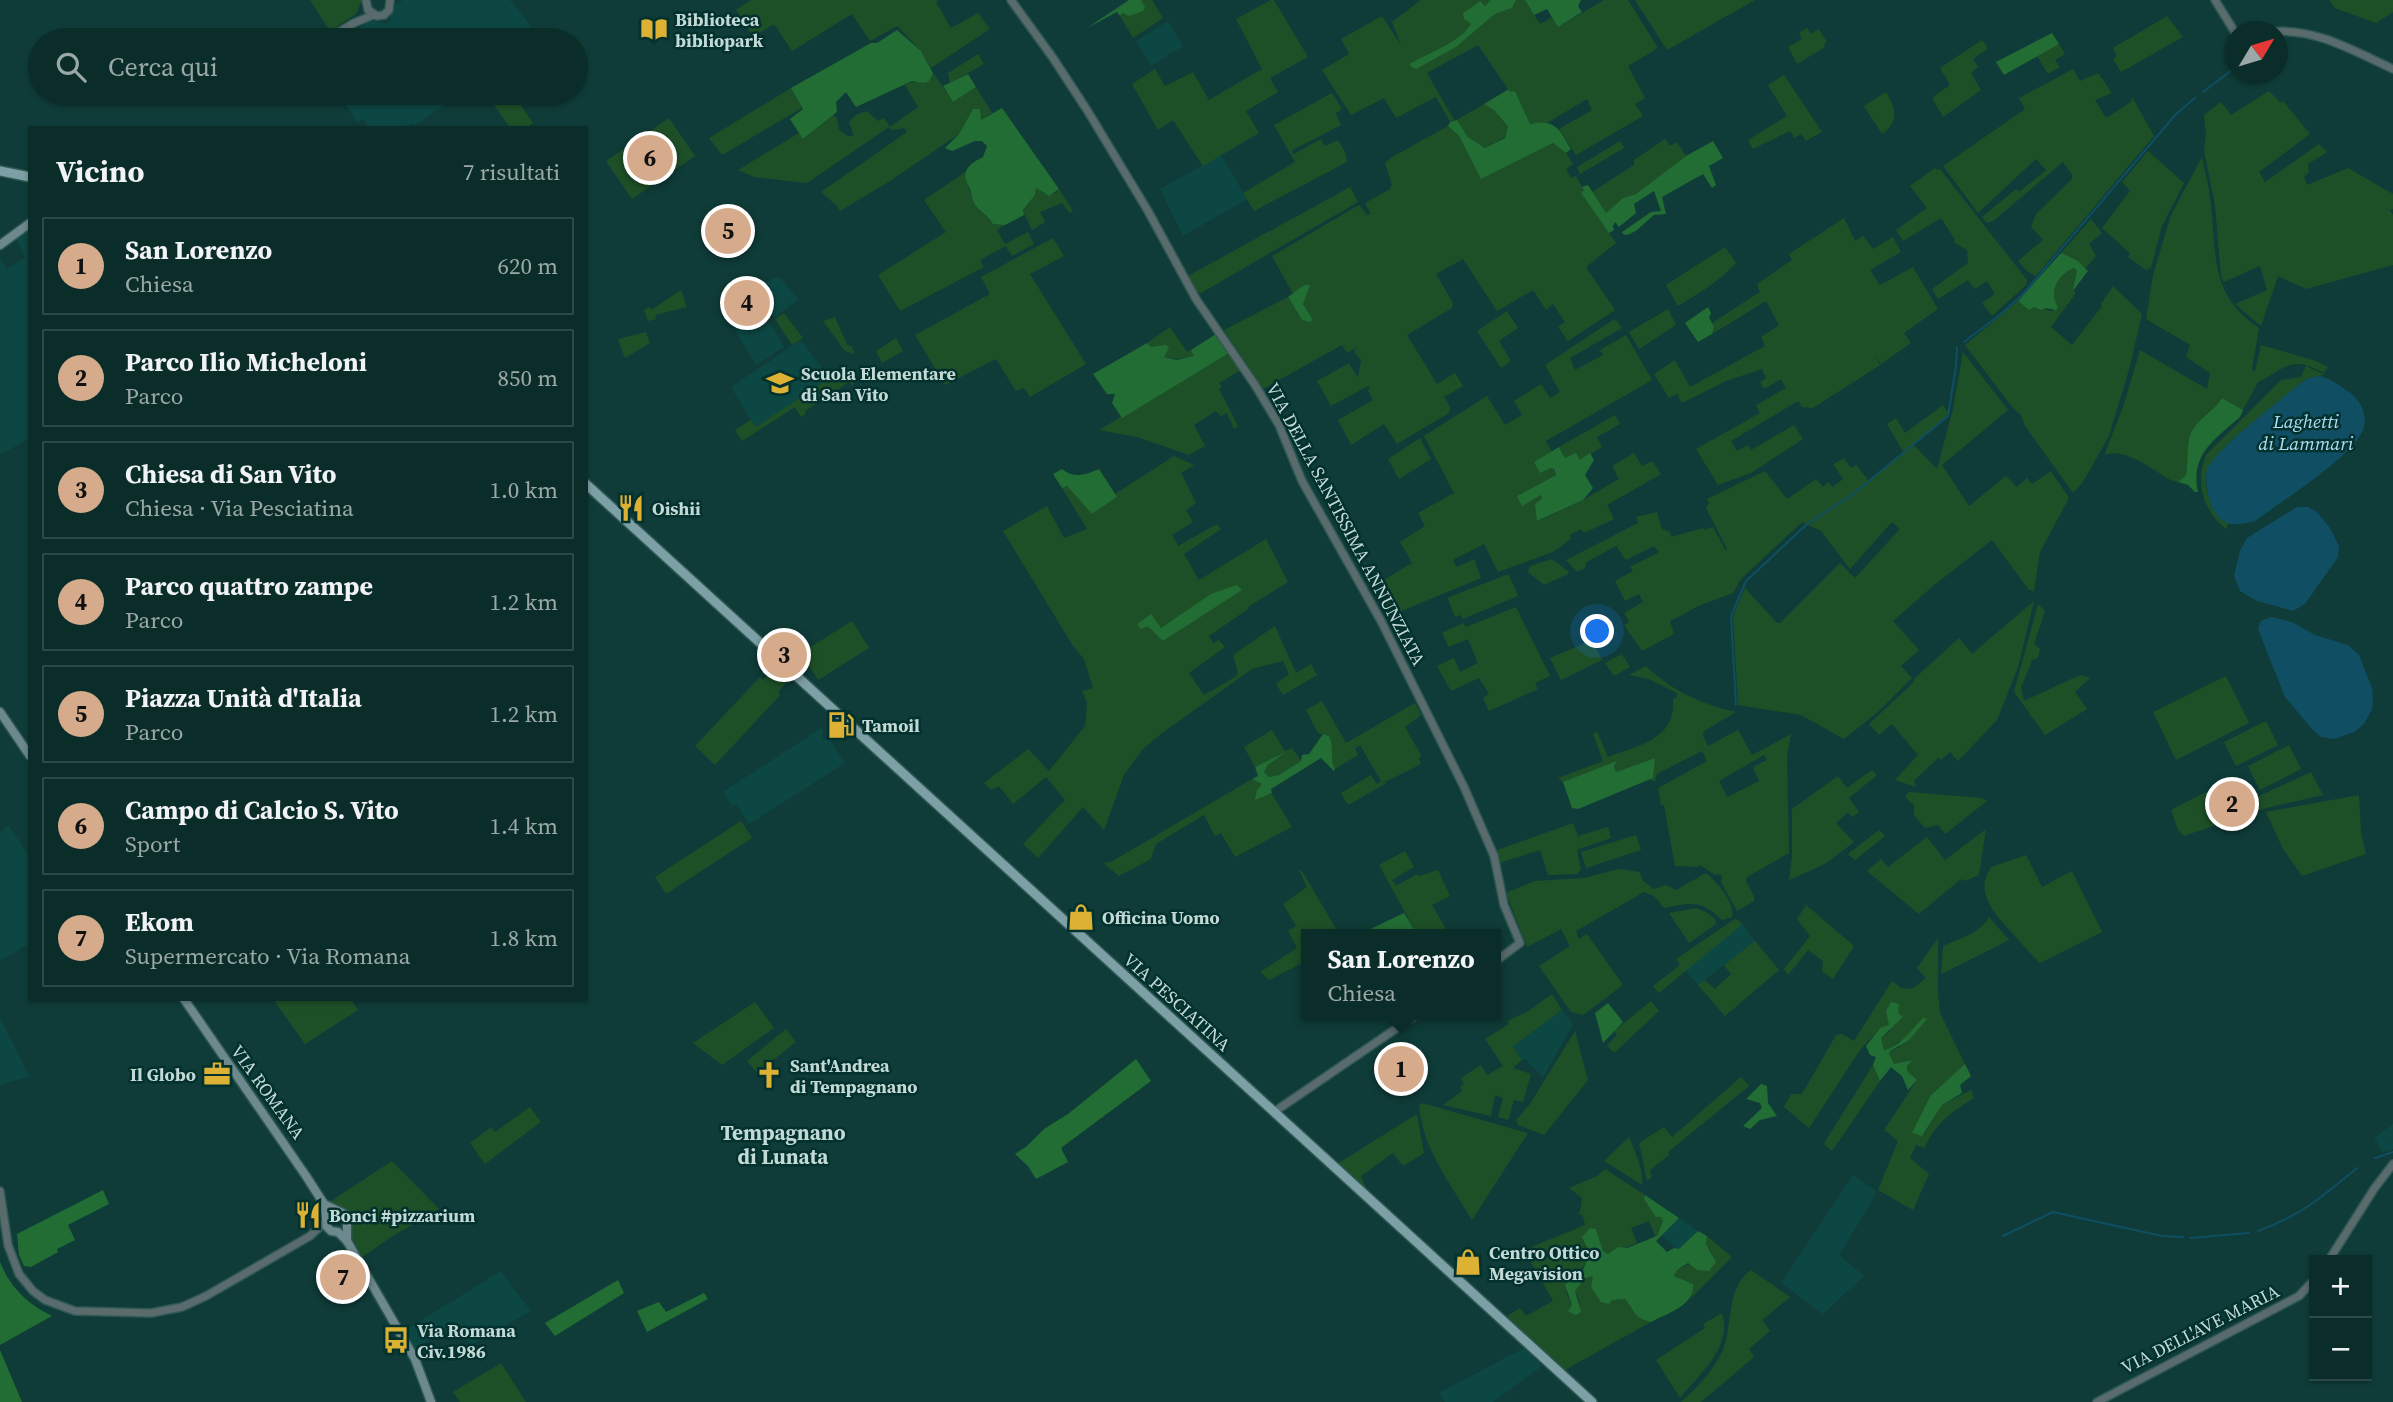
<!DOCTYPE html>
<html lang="it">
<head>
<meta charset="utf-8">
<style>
  body { margin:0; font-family:"Source Serif 4",serif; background:#143532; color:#f1f3f6 }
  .controls { position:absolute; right:21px; bottom:21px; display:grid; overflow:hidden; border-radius:0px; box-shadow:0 2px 5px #0004 }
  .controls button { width:63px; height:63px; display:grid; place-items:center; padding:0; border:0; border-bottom:2px solid #2b4947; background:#0b2d2a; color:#f1f3f6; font:35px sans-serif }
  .compass { position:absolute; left:2225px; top:21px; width:63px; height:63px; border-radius:50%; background:#0b2d2a; box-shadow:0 2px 5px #0004; rotate:52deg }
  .you { position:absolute; left:1598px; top:632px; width:24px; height:24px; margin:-18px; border:5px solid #fff; border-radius:50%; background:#1a73e8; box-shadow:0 0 0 10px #1a73e833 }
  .badge { display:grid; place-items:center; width:46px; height:46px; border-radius:50%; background:#d6ab8b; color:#111; font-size:23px; font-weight:700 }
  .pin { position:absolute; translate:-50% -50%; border:4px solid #fff; box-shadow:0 2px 7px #0006 }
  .popup { position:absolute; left:1301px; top:929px; width:200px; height:91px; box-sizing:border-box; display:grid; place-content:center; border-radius:0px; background:#0b2d2a; filter:drop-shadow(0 2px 5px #0005); font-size:23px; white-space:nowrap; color:#9aa8a8 }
  .popup b { font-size:26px; color:#f1f3f6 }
  .popup::after { content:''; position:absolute; left:50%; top:100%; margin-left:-14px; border:14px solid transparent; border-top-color:#0b2d2a }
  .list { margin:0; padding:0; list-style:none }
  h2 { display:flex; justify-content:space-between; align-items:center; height:91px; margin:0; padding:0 28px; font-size:30px }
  h2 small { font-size:23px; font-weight:400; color:#9aa8a8 }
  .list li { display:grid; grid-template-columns:46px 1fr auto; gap:21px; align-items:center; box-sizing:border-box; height:98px; margin:0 14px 14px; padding:0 14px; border:2px solid #2b4947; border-radius:0px }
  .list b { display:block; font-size:26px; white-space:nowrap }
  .list p { margin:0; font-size:23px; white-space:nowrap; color:#9aa8a8 }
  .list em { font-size:23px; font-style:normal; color:#9aa8a8 }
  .icon { flex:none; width:38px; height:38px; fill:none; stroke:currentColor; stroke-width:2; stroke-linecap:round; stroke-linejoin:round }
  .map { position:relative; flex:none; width:2393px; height:1402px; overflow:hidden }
  .search { position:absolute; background:#0b2d2a; box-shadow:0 2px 5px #0004; left:28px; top:28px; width:560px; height:77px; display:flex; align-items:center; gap:18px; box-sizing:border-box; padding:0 24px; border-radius:38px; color:#9aa8a8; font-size:26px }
  .panel { position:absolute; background:#0b2d2a; box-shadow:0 2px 5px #0004; left:28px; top:126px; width:560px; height:875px; border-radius:0px }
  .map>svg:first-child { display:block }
  .built { fill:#0d4743 }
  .green { fill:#1e5028; fill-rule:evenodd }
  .forest { fill:#226d33 }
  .water { fill:#104e63 }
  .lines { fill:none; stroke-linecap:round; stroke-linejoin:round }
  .stream { stroke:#104e63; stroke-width:2 }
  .tertiary-casing { stroke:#2f5854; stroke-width:10 }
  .secondary-casing { stroke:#2f5854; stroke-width:11 }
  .primary-casing { stroke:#2f5854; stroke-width:12 }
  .tertiary { stroke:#596b6d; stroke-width:7 }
  .secondary { stroke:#6d898d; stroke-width:8 }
  .primary { stroke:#7ca0a5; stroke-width:9 }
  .labels { text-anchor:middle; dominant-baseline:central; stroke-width:5; stroke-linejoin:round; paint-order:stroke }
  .poi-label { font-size:18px; font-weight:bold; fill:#c3d9d6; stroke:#02312e; text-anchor:start }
  .street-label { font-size:18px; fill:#c3d9d6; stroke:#02312e }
  .water-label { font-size:19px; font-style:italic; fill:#aedef4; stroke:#02312e }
  .quarter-label { font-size:21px; font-weight:bold; fill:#c3d9d6; stroke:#02312e }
</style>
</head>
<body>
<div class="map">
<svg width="2393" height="1402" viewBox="0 0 2393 1402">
  <rect width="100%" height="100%" fill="#0f3c38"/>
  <!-- built -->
  <g class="built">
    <path d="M403 0H510L539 36 533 40H340L371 20 386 24 391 20 390 13 395 5Z"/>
    <path d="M1168 21 1183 46 1151 66 1136 41Z"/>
    <path d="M338 93H461L414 126 412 123 404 128H369L363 119 357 122Z"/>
    <path d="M1221 155 1247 199 1183 236 1160 189Z"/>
    <path d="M30 229V438L0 455V259L7 269 26 257 16 239Z"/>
    <path d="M778 276 799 299 774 318 756 288Z"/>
    <path d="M760 307 784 347 756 365 731 324Z"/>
    <path d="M801 340 830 379 756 428 731 387Z"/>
    <path d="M823 727 822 735 824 740H830L845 763 749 824 736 804 732 806 723 792Z"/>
    <path d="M9 826 30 857V943L0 961V832Z"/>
    <path d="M1742 923 1755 941 1698 985 1686 971Z"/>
    <path d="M1562 1010 1573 1024 1543 1077 1525 1059 1522 1060 1513 1046Z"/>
    <path d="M0 1018 29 1076 0 1085Z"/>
    <path d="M2393 1124V1149L2383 1152 2374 1138Z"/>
    <path d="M1853 1175 1876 1191 1872 1201 1839 1255 1864 1276 1823 1314 1781 1283Z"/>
    <path d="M1679 1218 1698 1231 1679 1250 1661 1235Z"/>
    <path d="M501 1271 531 1311 471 1345 456 1324 414 1349 404 1331Z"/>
    <path d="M1524 1348 1542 1366 1493 1402H1445L1439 1393Z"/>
  </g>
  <!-- green -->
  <g class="green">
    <path d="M310 0H362L356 14 330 31Z"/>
    <path d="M751 0H938L936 2 951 28 978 13 990 29 931 68 921 51 897 26 870 41 852 14 792 51 774 24 753 37 736 10Z"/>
    <path d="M1141 0H1152L1163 18 1133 38 1120 16Z"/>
    <path d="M1271 0H1274L1308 57 1270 78 1278 92 1246 111 1259 133 1203 166 1173 120 1158 130 1132 84 1155 69 1165 86 1193 72 1209 100 1262 69 1236 19Z"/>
    <path d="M1421 0H1491L1485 6 1479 1 1463 13 1471 24C1459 43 1431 52 1411 63L1412 67 1416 68 1456 47 1495 14 1512 8 1516 0H1525L1540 24 1552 17 1558 27 1604 0H1628L1658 48 1628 66 1645 98 1635 104 1643 116 1576 155 1559 129 1592 110 1587 99 1547 123 1530 124 1515 91 1510 92 1478 45 1427 73 1454 120 1450 122 1436 97 1396 118 1384 98 1351 115 1322 70 1349 54 1341 39 1382 16 1401 45 1392 22Z"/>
    <path d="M1635 0H1755L1667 50Z"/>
    <path d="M2329 0H2393V12L2376 23 2335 8Z"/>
    <path d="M2167 16 2183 37 2121 72 2113 59 2117 56 2113 48Z"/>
    <path d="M1807 28 1811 34 1819 29 1827 42 1824 44 1825 47 1797 64 1788 47 1802 39 1799 33Z"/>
    <path d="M1982 40 1988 48 1973 59 1978 67 1971 73 1981 90 1943 117 1933 100V97L1950 85 1940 68Z"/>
    <path d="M2059 44 2065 54 2055 60 2060 67 2048 74 2037 56Z"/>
    <path d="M978 54 984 64 950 83 948 73Z"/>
    <path d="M2073 69 2080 81 2098 73 2112 93 2095 100 2106 118 2131 102 2132 97 2154 136 2036 276 2028 272 2018 261 2043 240 2031 227 2036 214 2072 179V174L2063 162 1993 221 1987 223 1982 217 2016 189 2019 192 2046 170 2036 159 1978 213 1943 166 2025 109 2019 98Z"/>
    <path d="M933 73 953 102 976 87 992 113 981 120 973 109 959 134 890 181 840 211 836 205 821 192 907 132 904 128 892 130 889 127 807 183 754 177 738 170 799 133 804 139 833 115 837 118 839 130 848 136H854L849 122 856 115 867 111 878 121 884 118 890 127 918 107 905 85C913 80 922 81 932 79Z"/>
    <path d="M1784 75 1822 132 1806 141 1801 134 1794 138 1790 131 1753 149 1748 140 1787 116 1768 85Z"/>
    <path d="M791 88 802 108 722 155 709 138Z"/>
    <path d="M2269 91 2281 103 2283 101 2310 134 2259 172 2265 182 2319 144 2327 152 2308 164 2309 172 2304 177 2307 185 2348 168 2393 194V209L2390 210 2393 215V265L2306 289 2278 276 2261 326 2235 304 2267 290 2260 266 2224 282 2221 277 2215 205 2204 151 2206 135 2204 115 2221 102 2231 115Z"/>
    <path d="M1886 92C1896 108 1899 122 1882 134L1864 106Z"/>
    <path d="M505 93H512L533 123 526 128H510L492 102Z"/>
    <path d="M1332 93 1342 109 1336 113 1341 125 1291 151 1294 154 1321 139 1325 146 1338 140 1345 152 1347 162 1254 211 1243 193 1295 162 1274 125Z"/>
    <path d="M1484 104 1494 110 1508 128 1505 137 1485 148 1468 137 1457 120Z"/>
    <path d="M669 118 695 156 632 199 606 161Z"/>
    <path d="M1448 126 1459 136 1481 179 1553 143 1566 153 1573 164 1566 169 1571 178 1576 176 1584 190 1581 193 1616 243 1586 267 1615 310 1568 341 1558 327 1565 322 1553 304 1546 310 1533 290 1497 311 1463 259 1436 274 1453 303 1452 308 1407 335 1437 384 1455 373 1463 386 1444 397 1450 407 1449 413 1397 444 1384 424 1351 445 1338 420 1373 400 1368 390 1370 387 1368 386 1331 406 1317 381 1349 363 1358 378 1361 360 1354 352 1356 348 1347 353 1342 345 1263 389 1224 330 1288 297 1298 314 1312 318 1303 304 1304 285 1293 294 1272 256 1359 205 1367 215 1371 214 1365 203 1390 189 1392 185 1385 163 1392 157Z"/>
    <path d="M1665 139 1670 146 1677 142 1686 156 1636 194 1623 198 1606 213 1592 192 1634 165V160Z"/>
    <path d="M1620 141 1624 148 1580 174 1577 167Z"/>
    <path d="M2148 151 2184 183 2162 226 2151 267 2146 270 2128 257 2130 253 2102 228 2130 191 2122 182Z"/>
    <path d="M2202 157C2205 173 2210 189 2211 206 2217 258 2210 295 2259 328L2252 369 2255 371 2261 345 2316 361 2328 367 2324 373C2291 355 2288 367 2258 382L2243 410 2222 398C2214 412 2200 420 2192 434 2187 441 2188 465 2186 475L2178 482 2173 481C2155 472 2125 446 2105 455V453L2124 404 2140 350 2207 389 2210 373 2186 357 2190 345 2146 319 2153 275 2171 215Z"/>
    <path d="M1935 168 1937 170 1940 169 2027 280 2026 285 1992 316 1982 303 1995 294 1987 281 1975 289 1968 280 1938 299 1932 289 1968 263 1967 250 1953 242 1955 240 1941 218 1903 241 1896 230 1927 208 1910 186Z"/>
    <path d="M967 171C965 181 972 203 980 211 986 216 989 217 993 224L1005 225 997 230 1005 244 1028 232 1034 244 1012 256 1006 246 980 260 984 267 900 311 878 275 946 232 924 200Z"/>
    <path d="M1350 187 1358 202 1201 293 1196 291 1188 276Z"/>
    <path d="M1036 188 1043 193H1056L1059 189 1073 211 1070 213 1062 203 1040 212 1045 222 1032 230 1023 211 1035 195Z"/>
    <path d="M735 212 738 217 735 219 744 238H747L748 241 722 249 724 244 713 230 710 232 708 229 713 226 716 229 735 216 733 213Z"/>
    <path d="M1844 218 1855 241 1863 236 1873 249 1893 237 1901 252 1870 270 1880 285 1913 267 1938 309 1904 333 1911 343 1881 364 1874 354 1880 365 1813 408 1802 407 1798 401 1731 441 1737 451 1748 445 1751 450 1794 425 1803 439 1751 473 1718 485 1696 449 1760 413 1756 405 1786 388 1781 379 1764 389 1760 382 1766 378 1762 369 1726 381 1682 403 1677 394 1669 398 1654 374 1675 360 1690 387 1765 346 1761 337 1779 325 1766 301 1712 334 1714 327 1712 323 1760 292 1757 284 1792 260 1789 254Z"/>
    <path d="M2091 219 2102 233 2089 244 2096 256 2086 268 2061 253Z"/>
    <path d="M1053 238 1064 256 1030 274 1086 364 1030 397 1024 388 1016 391 996 359 945 385 915 335 990 294 981 277Z"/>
    <path d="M1725 247 1736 263C1720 281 1699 293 1678 306L1666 285Z"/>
    <path d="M2074 268 2077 271 2072 290 2076 293 2051 327 2072 345 2102 306 2101 304 2113 286 2142 314 2130 366 2109 436 2083 482 2073 493 2025 426 2021 415 2012 407 1965 345 2018 301 2029 310 2034 307 2052 311 2058 307C2048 291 2058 275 2074 268Z"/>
    <path d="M681 290 687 307 655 315 656 319 648 321 644 310 649 307 651 310Z"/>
    <path d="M1668 309 1676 325 1639 349 1629 332Z"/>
    <path d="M1507 311 1518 328 1499 341 1511 361 1501 368 1477 331Z"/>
    <path d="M784 313 803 338 792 345 775 319Z"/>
    <path d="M835 317 847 345 851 346 855 354 845 351 823 321Z"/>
    <path d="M1613 320 1617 321 1622 328 1570 358 1575 370 1603 355 1600 350 1626 335 1652 380 1546 441 1552 452 1534 462 1553 469 1556 475 1517 496 1540 495 1543 499 1535 505 1538 521 1581 501 1619 479 1612 466 1634 453 1642 466 1652 461 1661 474 1607 505 1614 519 1584 533 1581 529 1570 535 1571 539 1553 552 1498 572 1484 544 1453 560 1457 567 1474 559 1481 578 1399 612 1387 613 1376 594 1370 588 1412 563 1400 542 1425 526 1418 513 1454 493 1424 436 1487 396 1505 425 1522 415 1514 401 1541 384 1550 398 1560 392 1545 365Z"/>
    <path d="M1170 327 1187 352 1191 350 1195 356C1175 361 1160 360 1147 343Z"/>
    <path d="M646 332 650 343 625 358 618 339Z"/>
    <path d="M896 338 903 351 882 363 876 351Z"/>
    <path d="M1963 352 2008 410 1942 465 1969 506 2006 476 2017 487 2027 478 2032 484 2051 471 2069 498 2040 552 2034 591 2029 590 1992 540 1933 586 1893 621 1919 650 1901 666 1912 678 1878 712 1844 739 1801 715 1738 705 1733 619 1734 613 1745 588 1777 623H1780L1840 563 1855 578 1900 529 1892 522 1850 569 1821 531 1802 522 1741 579 1733 593 1701 605 1670 621 1674 634 1642 651 1624 625 1629 622 1624 613 1643 602 1639 594 1625 601 1615 581 1633 571 1630 567 1659 552 1654 546 1626 560 1616 546 1586 562 1585 568 1577 572 1566 560 1638 523 1636 517 1657 512 1662 529 1670 532 1671 537 1703 528 1704 530 1713 527 1726 551 1727 549 1706 508 1709 503 1707 499 1765 471 1787 499 1816 479 1823 487 1828 482 1833 487 1843 479 1833 464 1844 458 1851 468 1856 465 1869 481 1904 453 1887 424 1896 418 1905 433 1943 405 1948 413 1945 418 1914 445 1937 469 1953 409Z"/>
    <path d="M1229 353 1241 370 1219 383 1222 387 1219 389 1238 426 1234 429 1227 413 1221 416 1216 411 1194 425 1205 446 1189 455 1137 437 1099 430Z"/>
    <path d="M848 366 856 379 852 386 849 382 805 411 806 413 801 417 795 407 742 441 735 430 751 420 756 427Z"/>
    <path d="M2306 366 2325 375 2308 378 2301 383C2278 403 2222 443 2209 467 2198 485 2216 513 2228 524L2226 529C2203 511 2195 483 2206 455L2281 380 2301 377Z"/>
    <path d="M1615 415 1620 424 1597 437 1602 447 1580 460 1565 458 1559 447Z"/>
    <path d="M1420 438 1431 459 1399 479 1388 459Z"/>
    <path d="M1174 456 1194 465 1181 473 1196 503 1186 510 1193 522 1172 535 1178 546 1217 524 1221 529 1184 554 1199 580 1266 539 1288 582 1248 607V609L1209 636 1213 643 1219 640 1225 647 1189 673 1204 695 1235 677 1238 673 1233 655 1275 626 1296 673 1311 664 1317 675 1283 695 1276 684 1289 674 1283 661 1252 669 1162 733 1143 749 1124 775 1104 830 1083 807 1038 858 1023 844 1065 800 1046 777 1013 804 999 786 991 790 984 783 1028 749 1049 771 1085 726 1087 703 1082 691 1093 688 1084 659 1073 646 1003 531 1047 506 1064 538 1087 529 1062 488 1067 486 1092 514 1117 497 1115 494ZM1241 589 1163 641 1148 625 1160 628 1183 615Z"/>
    <path d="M1552 559 1569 572 1568 574 1544 585 1528 572 1530 566Z"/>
    <path d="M1506 575H1509L1518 596 1463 619 1461 615 1455 617 1448 599 1449 597Z"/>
    <path d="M2034 601 2018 667 1997 720 1958 761 1950 752 1941 760 1938 758 1914 781 1916 787 1895 780 1918 755 1892 724 1879 735 1869 724 1913 683 1915 678 1959 638 1972 654Z"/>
    <path d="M2038 604 2045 611 2034 644 2040 649 2038 658 2032 660 2021 688 2024 701 2080 675 2090 678 2075 692 2087 709 2045 735 2014 692Z"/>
    <path d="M1516 607 1550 676 1535 683 1538 689 1489 711 1483 698 1489 694 1479 678 1451 691 1437 666 1454 658 1460 672 1478 663 1468 639 1449 647 1442 633 1463 623 1466 627Z"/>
    <path d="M852 621 869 648 818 680 801 653Z"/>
    <path d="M1592 640 1602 660 1561 680 1550 658Z"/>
    <path d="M1622 654 1630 667 1614 676 1605 663Z"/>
    <path d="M1646 666C1672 691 1701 704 1736 712L1704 731 1703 736 1708 746 1738 730 1752 755 1791 734 1787 757 1789 853 1747 877 1746 881 1754 896V901L1737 911 1721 882 1722 876 1718 874 1715 875 1700 865 1698 867 1675 866 1664 805H1661L1658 788 1707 761 1702 751 1657 774 1655 782 1649 779 1653 777 1654 758 1616 772 1614 766 1616 762 1563 782 1558 778 1603 761 1593 734 1597 731 1608 757C1639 745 1676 740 1673 699L1677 697V693L1649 679 1629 675ZM1764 755 1767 760 1753 767 1759 781 1727 797 1719 781Z"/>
    <path d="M775 667 789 680 778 692 780 695 715 765 695 746 760 677 763 680Z"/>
    <path d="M2226 676 2249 723 2176 760 2153 712Z"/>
    <path d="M1322 701 1346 743 1415 703 1421 715 1405 727 1421 755 1419 759 1421 764 1385 782V784L1348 805 1341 793 1371 775 1377 784 1381 781 1360 745 1355 748 1358 755 1335 769C1330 761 1333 747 1329 736L1318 733 1306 710Z"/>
    <path d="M2266 721 2278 745 2236 766 2224 742Z"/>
    <path d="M1272 730 1285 751 1292 748 1301 761 1279 775 1269 777 1264 772 1268 765 1281 754 1255 767 1244 747Z"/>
    <path d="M2289 745 2301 769 2260 790 2248 766Z"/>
    <path d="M1872 770 1877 775 1849 798 1859 812 1852 817 1848 812 1836 823 1854 842 1825 864 1789 880 1792 856V809L1838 776 1847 788Z"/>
    <path d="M2311 772 2323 795 2266 808 2184 836 2178 830 2171 810 2220 785 2224 793 2238 787 2246 802Z"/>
    <path d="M1252 779 1263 784 1266 795 1272 794 1292 827 1235 857 1221 833 1215 836 1204 815 1156 844 1151 859 1119 876 1103 863 1111 862Z"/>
    <path d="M1909 792 1982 798 1987 801 1945 834 1938 825 1925 828 1914 815V805L1905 797Z"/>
    <path d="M2359 795 2361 833 2366 854 2302 876 2283 849 2266 812Z"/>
    <path d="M741 821 752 838 666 894 655 877Z"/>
    <path d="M1573 823 1578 836 1608 827 1611 838 1579 849 1577 851 1581 869 1577 874 1548 875 1540 850 1499 863 1495 851Z"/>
    <path d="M1986 829 1979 875 1965 881 1961 879 1919 914 1867 871 1881 859 1888 867 1927 837 1945 860Z"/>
    <path d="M1879 830 1885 836 1855 860 1848 854Z"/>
    <path d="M1636 835 1641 850 1586 868 1581 852Z"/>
    <path d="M1405 851 1414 867 1392 880 1396 886 1417 874 1419 876 1438 870 1450 896 1432 905 1449 934H1417L1379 865Z"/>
    <path d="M2026 855 2042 887 2072 871 2102 932 2040 963C2030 954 2022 944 2013 934 1996 915 1973 893 1991 867Z"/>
    <path d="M1619 869 1640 872 1643 881 1654 889 1666 885 1676 890 1706 873C1717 883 1735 901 1732 917L1722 920C1701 899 1690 903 1664 908L1654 896 1644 892 1576 931 1579 939 1587 934 1623 985 1583 1015 1571 1012 1539 966 1570 946 1561 929 1527 947 1506 893 1535 881 1584 878Z"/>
    <path d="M1299 870 1302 871 1339 934H1306V961L1269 980 1260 972 1297 948 1288 931 1296 926 1283 904 1307 887Z"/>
    <path d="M1806 905 1854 946 1833 979 1822 971 1823 961 1808 950 1788 975 1784 969 1810 936 1797 919Z"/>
    <path d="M1696 908 1706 912 1715 919 1716 924 1689 943 1669 913Z"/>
    <path d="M1989 917 2009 940 1941 974 1943 946C1958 939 1981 933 1989 917Z"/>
    <path d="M1735 919 1742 923 1739 927 1659 993 1653 986 1680 965 1676 959Z"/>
    <path d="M1938 938V992L1940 1013 1965 1064 1931 1095 1923 1136 1942 1105 1971 1090 1974 1098C1954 1110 1933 1125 1925 1148L1916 1145 1910 1158 1929 1174 1913 1210 1878 1190 1898 1141 1884 1130 1917 1080 1907 1071V1066L1911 1060 1894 1064 1889 1055 1890 1051 1900 1047 1901 1040 1890 1049 1884 1050 1881 1038 1890 1031 1889 1026 1880 1028 1860 1050 1809 1128 1784 1107 1791 1094H1801L1805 1089 1836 1035 1842 1034 1854 1041 1892 981 1901 988 1912 989 1926 978 1917 968Z"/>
    <path d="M1755 941 1779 970 1725 1016 1698 985 1704 980 1715 989 1731 974 1724 965Z"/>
    <path d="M1552 994 1562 1010 1513 1046 1522 1060 1513 1068 1531 1074 1523 1102 1514 1100 1508 1120 1498 1117 1503 1098 1495 1095 1491 1116 1443 1105 1462 1091 1460 1087 1464 1084 1461 1078 1481 1065 1487 1075 1503 1066 1485 1039 1509 1024 1507 1021 1527 1012Z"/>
    <path d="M273 999H351L358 1010 305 1044Z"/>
    <path d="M1651 1001 1659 1011 1614 1053 1607 1045 1617 1035 1614 1031Z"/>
    <path d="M755 1002 774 1028 722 1065 693 1043Z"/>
    <path d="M786 1029 796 1042 757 1073 747 1061Z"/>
    <path d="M1575 1031 1588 1080 1544 1135 1518 1125 1516 1120 1530 1104Z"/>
    <path d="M1873 1065 1880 1081 1832 1151 1824 1144 1825 1142Z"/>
    <path d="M1741 1077 1749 1086 1668 1152 1669 1155 1650 1170 1652 1177 1647 1181 1639 1143 1664 1127 1672 1137Z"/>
    <path d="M1422 1103 1528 1133 1472 1220C1451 1184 1422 1148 1419 1105Z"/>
    <path d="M530 1107 541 1122 485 1164 470 1143 491 1127 495 1132Z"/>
    <path d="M1417 1114 1424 1153 1403 1166 1393 1153 1361 1176 1367 1190 1337 1164Z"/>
    <path d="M1629 1137C1635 1152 1644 1170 1642 1185L1604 1161Z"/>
    <path d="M392 1161 439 1209 391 1237 361 1258 351 1234V1214L346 1209 328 1203Z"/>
    <path d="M1605 1169 1645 1195 1644 1199 1661 1216 1663 1221 1656 1238 1649 1221 1631 1228 1637 1243 1608 1254 1603 1251 1596 1229 1590 1228C1586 1237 1591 1247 1588 1258 1585 1268 1580 1268 1574 1276 1570 1280 1568 1287 1566 1292L1572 1305 1580 1303 1575 1291 1585 1278 1594 1276 1591 1288 1612 1300 1625 1299C1635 1311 1633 1318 1651 1322L1563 1371 1504 1318 1520 1308 1526 1316 1553 1301 1524 1250 1585 1225 1583 1216 1578 1213 1580 1211 1582 1198 1569 1188 1597 1176Z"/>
    <path d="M1707 1236 1732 1257 1690 1299 1693 1290V1284L1674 1276 1677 1270 1712 1253 1706 1244Z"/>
    <path d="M1751 1270 1790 1297 1762 1320 1770 1331 1749 1349 1754 1357 1701 1402H1681C1698 1387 1721 1363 1726 1340 1732 1316 1728 1287 1751 1270Z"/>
    <path d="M1722 1313C1733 1346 1700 1374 1680 1398L1656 1360 1705 1328 1703 1324Z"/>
    <path d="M501 1363 526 1402H460L453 1392Z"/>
  </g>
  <!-- forest -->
  <g class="forest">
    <path d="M1129 0H1141L1145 7 1143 11 1129 16 1123 13 1120 16 1117 12 1087 28Z"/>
    <path d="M1491 0H1516L1512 8 1495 14 1456 47 1416 69 1410 66 1411 63C1430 52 1459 43 1471 24L1464 19 1463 13 1480 1 1485 6Z"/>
    <path d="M1525 0H1581L1578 6 1582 12 1558 27 1547 9 1534 15Z"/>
    <path d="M897 30 921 51 933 73C930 86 922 83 912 81L856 107 846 92 836 102 837 112 803 139 790 119 803 109 791 88 871 43H877Z"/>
    <path d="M2052 33 2059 44 2004 75 1996 62Z"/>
    <path d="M968 74 976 87 953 102 943 86Z"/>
    <path d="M1509 89 1510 92 1515 91 1530 124C1556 119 1559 129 1571 149L1566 153 1553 143 1481 179 1459 136 1448 126 1450 122 1457 120 1468 137 1485 148 1505 138 1508 127 1494 110 1484 104Z"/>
    <path d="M1002 108 1059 189 1049 196 1036 188 1035 195 1023 210 1024 215 1005 225 993 224C988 215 979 212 974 203 971 198 972 192 969 187 960 171 969 164 983 157L987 146 982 141H975L952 151 945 148 959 134 973 109H980L981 120Z"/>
    <path d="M1713 141 1723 158 1709 166 1716 185 1712 188 1703 174 1662 197 1666 214 1654 215 1637 230 1630 234 1624 235 1622 232 1651 212 1661 211 1654 191 1634 204 1636 213 1619 227 1615 222 1613 226 1614 230 1609 233 1581 193 1584 190 1582 187 1588 185 1606 213 1623 198 1636 194 1686 156Z"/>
    <path d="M2061 253 2078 261 2088 271 2072 292 2077 271 2074 268C2058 275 2048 291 2058 307L2056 310 2046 308 2042 310 2034 307 2029 310 2018 301Z"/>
    <path d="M1304 285H1310L1303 304 1312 318 1311 322 1302 320 1288 297Z"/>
    <path d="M1708 307 1711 313 1709 317 1714 327 1712 334 1698 342 1685 323Z"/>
    <path d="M1216 334 1229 353 1122 418 1112 403 1115 394H1107L1093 374 1147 343 1151 347 1166 345 1169 348 1164 357 1177 360 1194 356 1191 350Z"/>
    <path d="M2222 398 2243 410 2240 417C2215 439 2190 454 2198 492H2195L2188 485 2178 482 2186 475C2188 464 2187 444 2190 436 2196 419 2214 412 2222 398Z"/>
    <path d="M1559 447 1565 458 1576 453 1580 460 1590 453 1594 460 1585 475 1593 488 1583 500 1537 521 1535 504 1542 499 1541 495 1522 506 1517 496 1556 475 1554 469 1550 468 1540 473 1534 462Z"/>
    <path d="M1062 469C1074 479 1085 475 1099 469L1117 497 1092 514 1067 486 1062 488 1053 474Z"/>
    <path d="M1237 585 1242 590 1163 641 1148 626 1141 629 1137 624 1151 614 1161 628 1211 594Z"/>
    <path d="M1323 734 1329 736C1335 747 1329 759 1335 769L1334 771 1321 758 1271 789 1272 793 1255 800 1257 790 1262 784 1252 779 1258 776 1255 767 1285 752 1268 765 1264 772 1269 777 1279 775 1301 761 1302 755 1309 754Z"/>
    <path d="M1655 758 1653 778 1578 809 1572 808 1563 782 1617 761 1614 766 1616 772Z"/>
    <path d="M1404 913 1417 934H1360Z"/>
    <path d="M1891 1002 1899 1004 1898 1013 1903 1017 1881 1038 1884 1050C1900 1047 1912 1029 1923 1018L1927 1019 1909 1040 1890 1051 1889 1054 1894 1064 1912 1060 1907 1066V1071L1917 1080 1908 1090 1902 1076 1891 1067 1880 1081 1873 1065 1876 1057 1870 1055 1866 1046 1880 1028 1889 1025 1886 1011Z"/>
    <path d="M1608 1003 1623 1022 1603 1043 1595 1013Z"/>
    <path d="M1136 1059 1151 1081 1061 1148 1068 1162 1036 1179 1028 1166 1015 1154 1027 1146 1044 1129 1068 1114Z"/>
    <path d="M1965 1064 1971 1076 1960 1085 1962 1093 1942 1105 1922 1136 1912 1133 1931 1095Z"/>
    <path d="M1761 1084 1767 1086 1768 1103 1777 1116 1760 1120 1750 1129 1743 1126 1762 1108 1760 1103 1746 1099Z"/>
    <path d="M103 1190 109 1204 68 1225 75 1240 57 1249 58 1252 31 1267 24 1266 19 1255 17 1234Z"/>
    <path d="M1645 1195 1679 1218 1656 1241 1667 1252 1674 1248 1679 1249 1698 1231 1707 1236 1706 1244 1716 1262 1709 1271 1697 1270 1688 1263 1677 1270 1674 1276 1693 1284C1695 1306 1667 1313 1651 1322 1633 1318 1635 1311 1625 1299L1612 1300 1609 1304 1601 1302 1591 1287 1593 1276 1585 1278 1575 1291 1581 1312 1576 1315 1568 1311 1572 1305 1565 1285 1574 1275 1583 1270 1590 1253 1582 1237 1590 1228 1596 1229 1603 1251 1608 1254 1618 1247 1627 1248 1657 1236 1663 1221 1661 1217H1656L1644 1199Z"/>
    <path d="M0 1262C10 1287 27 1304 52 1316L0 1345Z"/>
    <path d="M618 1280 624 1293 555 1336 545 1323Z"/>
    <path d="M704 1293 708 1299 647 1332 637 1311 659 1302 666 1312Z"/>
    <path d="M0 1350 22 1402H0Z"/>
  </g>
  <!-- water -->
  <g class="water">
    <path d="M2320 376C2331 379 2339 385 2349 392 2362 401 2370 419 2361 434 2346 461 2282 501 2255 521 2240 525 2226 528 2216 514 2209 505 2203 478 2208 467 2222 444 2278 402 2301 383L2308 378Z"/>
    <path d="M2297 507H2308L2317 512 2330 528 2339 546 2338 557 2305 604 2293 611 2257 601 2240 591 2234 576 2240 551 2247 538Z"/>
    <path d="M2271 617 2292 622 2315 635 2348 645 2359 655 2372 688 2373 699 2372 709 2364 724 2354 732 2334 739 2321 737 2311 728 2285 697 2258 629 2261 621Z"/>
  </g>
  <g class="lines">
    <!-- stream -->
    <g class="stream">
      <path d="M2203 92 2236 67"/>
      <path d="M1964 342 2001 314 2023 294 2176 114 2195 98"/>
      <path d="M1736 705 1731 616 1746 581 1806 525 1853 494 1948 416 1956 366 1957 347"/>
      <path d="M2375 1158 2393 1152"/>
      <path d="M2258 1231C2302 1215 2322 1197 2357 1168"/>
      <path d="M2003 1236 2053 1212 2162 1236 2183 1237"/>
      <path d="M2190 1238 2249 1233"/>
    </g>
    <defs>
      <g id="tertiary">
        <path d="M366 0 368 10 377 16 384 15 389 10 390 0"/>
        <path d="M1011 0 1053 58 1087 110 1148 211 1196 299 1255 385 1279 425 1302 481 1381 621 1464 787 1494 856 1504 905 1520 943 1496 961"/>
        <path d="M2215 0 2236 34"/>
        <path d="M2272 32C2314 27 2356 52 2393 69"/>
        <path d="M326 40 354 23 373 15"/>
        <path d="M1274 1112 1416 1015"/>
        <path d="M0 1191 8 1245 19 1274 33 1291 45 1300 75 1311 151 1313 182 1307 206 1296 310 1236 325 1222"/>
        <path d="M2329 1260 2374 1189 2393 1164"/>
        <path d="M2097 1402 2299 1296 2314 1280"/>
      </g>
      <g id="secondary">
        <path d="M0 245 30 223"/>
        <path d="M0 712 30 756"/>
        <path d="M184 999 306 1176 324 1204 327 1227 331 1231 338 1232 347 1241 415 1359 431 1402"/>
        <path d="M324 1204 345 1214 347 1222V1241"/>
      </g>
      <g id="primary">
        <path d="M0 171 30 177"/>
        <path d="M586 484 1592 1402"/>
      </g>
    </defs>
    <!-- tertiary casing -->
    <use href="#tertiary" class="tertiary-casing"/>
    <!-- secondary casing -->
    <use href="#secondary" class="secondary-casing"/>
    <!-- primary casing -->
    <use href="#primary" class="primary-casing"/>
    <!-- tertiary -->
    <use href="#tertiary" class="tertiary"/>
    <!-- secondary -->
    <use href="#secondary" class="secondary"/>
    <!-- primary -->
    <use href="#primary" class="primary"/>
  </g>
  <!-- icons -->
  <defs>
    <symbol id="library-bare" viewBox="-9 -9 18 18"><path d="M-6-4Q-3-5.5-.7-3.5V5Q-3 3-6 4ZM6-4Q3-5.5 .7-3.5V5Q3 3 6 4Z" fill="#ddb133" stroke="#02312e" stroke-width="2.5" paint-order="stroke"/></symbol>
    <symbol id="school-bare" viewBox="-9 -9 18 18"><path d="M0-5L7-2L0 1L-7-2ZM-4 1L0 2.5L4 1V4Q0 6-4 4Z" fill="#ddb133" stroke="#02312e" stroke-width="2.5" paint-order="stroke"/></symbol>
    <symbol id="restaurant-bare" viewBox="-9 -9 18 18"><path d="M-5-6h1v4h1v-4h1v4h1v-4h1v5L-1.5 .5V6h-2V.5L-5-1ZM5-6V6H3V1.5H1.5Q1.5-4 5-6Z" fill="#ddb133" stroke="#02312e" stroke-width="2.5" paint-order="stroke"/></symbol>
    <symbol id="fuel-bare" viewBox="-9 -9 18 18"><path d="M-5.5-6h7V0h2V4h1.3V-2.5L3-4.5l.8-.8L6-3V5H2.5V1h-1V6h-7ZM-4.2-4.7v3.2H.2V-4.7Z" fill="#ddb133" stroke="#02312e" stroke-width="2.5" paint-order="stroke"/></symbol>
    <symbol id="shop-bare" viewBox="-9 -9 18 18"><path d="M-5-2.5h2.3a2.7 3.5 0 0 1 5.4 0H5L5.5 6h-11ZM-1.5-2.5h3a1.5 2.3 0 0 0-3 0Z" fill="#ddb133" stroke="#02312e" stroke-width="2.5" paint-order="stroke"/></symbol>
    <symbol id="office-bare" viewBox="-9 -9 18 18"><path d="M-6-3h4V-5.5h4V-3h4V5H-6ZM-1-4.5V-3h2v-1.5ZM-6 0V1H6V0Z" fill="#ddb133" stroke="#02312e" stroke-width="2.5" paint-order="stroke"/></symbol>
    <symbol id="church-bare" viewBox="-9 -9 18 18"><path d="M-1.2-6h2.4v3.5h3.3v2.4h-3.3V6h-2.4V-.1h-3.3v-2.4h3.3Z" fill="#ddb133" stroke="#02312e" stroke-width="2.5" paint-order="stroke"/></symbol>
    <symbol id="bus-bare" viewBox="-9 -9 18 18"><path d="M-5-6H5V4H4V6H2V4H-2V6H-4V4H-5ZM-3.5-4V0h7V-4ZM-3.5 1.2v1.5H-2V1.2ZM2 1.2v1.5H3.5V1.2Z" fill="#ddb133" stroke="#02312e" stroke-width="2.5" paint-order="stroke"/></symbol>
  </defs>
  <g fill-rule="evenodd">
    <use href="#library-bare" x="635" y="10" width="38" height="38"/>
    <use href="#school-bare" x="761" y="364" width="38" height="38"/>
    <use href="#restaurant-bare" x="612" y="489" width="38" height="38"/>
    <use href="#fuel-bare" x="822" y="706" width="38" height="38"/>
    <use href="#shop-bare" x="1062" y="898" width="38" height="38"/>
    <use href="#office-bare" x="198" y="1055" width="38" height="38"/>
    <use href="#church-bare" x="750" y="1056" width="38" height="38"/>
    <use href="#restaurant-bare" x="289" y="1196" width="38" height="38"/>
    <use href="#shop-bare" x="1449" y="1243" width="38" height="38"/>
    <use href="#bus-bare" x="377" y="1321" width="38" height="38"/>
  </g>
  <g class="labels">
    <!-- poi labels -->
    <g class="poi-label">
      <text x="675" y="19">Biblioteca<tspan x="675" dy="21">bibliopark</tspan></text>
      <text x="801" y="373">Scuola Elementare<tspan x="801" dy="21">di San Vito</tspan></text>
      <text x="652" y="508">Oishii</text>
      <text x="862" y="725">Tamoil</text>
      <text x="1102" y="917">Officina Uomo</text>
      <text x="790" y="1065">Sant'Andrea<tspan x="790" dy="21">di Tempagnano</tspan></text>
      <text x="196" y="1074" text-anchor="end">Il Globo</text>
      <text x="329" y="1215">Bonci #pizzarium</text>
      <text x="1489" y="1252">Centro Ottico<tspan x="1489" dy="21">Megavision</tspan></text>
      <text x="417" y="1330">Via Romana<tspan x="417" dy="21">Civ.1986</tspan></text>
    </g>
    <!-- street labels -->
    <g class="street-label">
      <text transform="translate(1346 524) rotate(62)">VIA DELLA SANTISSIMA ANNUNZIATA</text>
      <text transform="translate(1177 1002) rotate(42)">VIA PESCIATINA</text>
      <text transform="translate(268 1092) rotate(54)">VIA ROMANA</text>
      <text transform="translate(2200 1329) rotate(-27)">VIA DELL'AVE MARIA</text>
    </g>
    <!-- water labels -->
    <g class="water-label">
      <text x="2306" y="421">Laghetti<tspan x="2306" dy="22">di Lammari</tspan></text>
    </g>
    <!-- quarter labels -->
    <g class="quarter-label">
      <text x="783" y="1132">Tempagnano<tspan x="783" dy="24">di Lunata</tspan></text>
    </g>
  </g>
</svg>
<div class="controls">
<button>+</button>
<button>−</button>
</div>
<svg class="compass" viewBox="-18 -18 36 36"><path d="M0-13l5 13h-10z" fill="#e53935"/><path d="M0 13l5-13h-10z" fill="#9aa8a8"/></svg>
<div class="you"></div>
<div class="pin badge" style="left:1401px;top:1069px">1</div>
<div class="popup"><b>San Lorenzo</b>Chiesa</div>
<div class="pin badge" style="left:2232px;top:804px">2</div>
<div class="pin badge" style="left:784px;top:655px">3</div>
<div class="pin badge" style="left:747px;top:303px">4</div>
<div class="pin badge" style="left:728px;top:231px">5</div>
<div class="pin badge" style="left:650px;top:158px">6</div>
<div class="pin badge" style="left:343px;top:1277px">7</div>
<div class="search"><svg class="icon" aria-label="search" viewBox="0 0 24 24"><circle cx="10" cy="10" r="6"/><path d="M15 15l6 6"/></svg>Cerca qui</div>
<section class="panel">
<h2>Vicino<small>7 risultati</small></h2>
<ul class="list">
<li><span class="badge">1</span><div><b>San Lorenzo</b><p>Chiesa</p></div><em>620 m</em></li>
<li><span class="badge">2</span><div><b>Parco Ilio Micheloni</b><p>Parco</p></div><em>850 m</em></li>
<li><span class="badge">3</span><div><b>Chiesa di San Vito</b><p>Chiesa · Via Pesciatina</p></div><em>1.0 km</em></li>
<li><span class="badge">4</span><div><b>Parco quattro zampe</b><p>Parco</p></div><em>1.2 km</em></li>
<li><span class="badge">5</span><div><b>Piazza Unità d'Italia</b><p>Parco</p></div><em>1.2 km</em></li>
<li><span class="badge">6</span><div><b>Campo di Calcio S. Vito</b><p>Sport</p></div><em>1.4 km</em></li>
<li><span class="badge">7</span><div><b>Ekom</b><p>Supermercato · Via Romana</p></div><em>1.8 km</em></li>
</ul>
</section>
</div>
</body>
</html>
